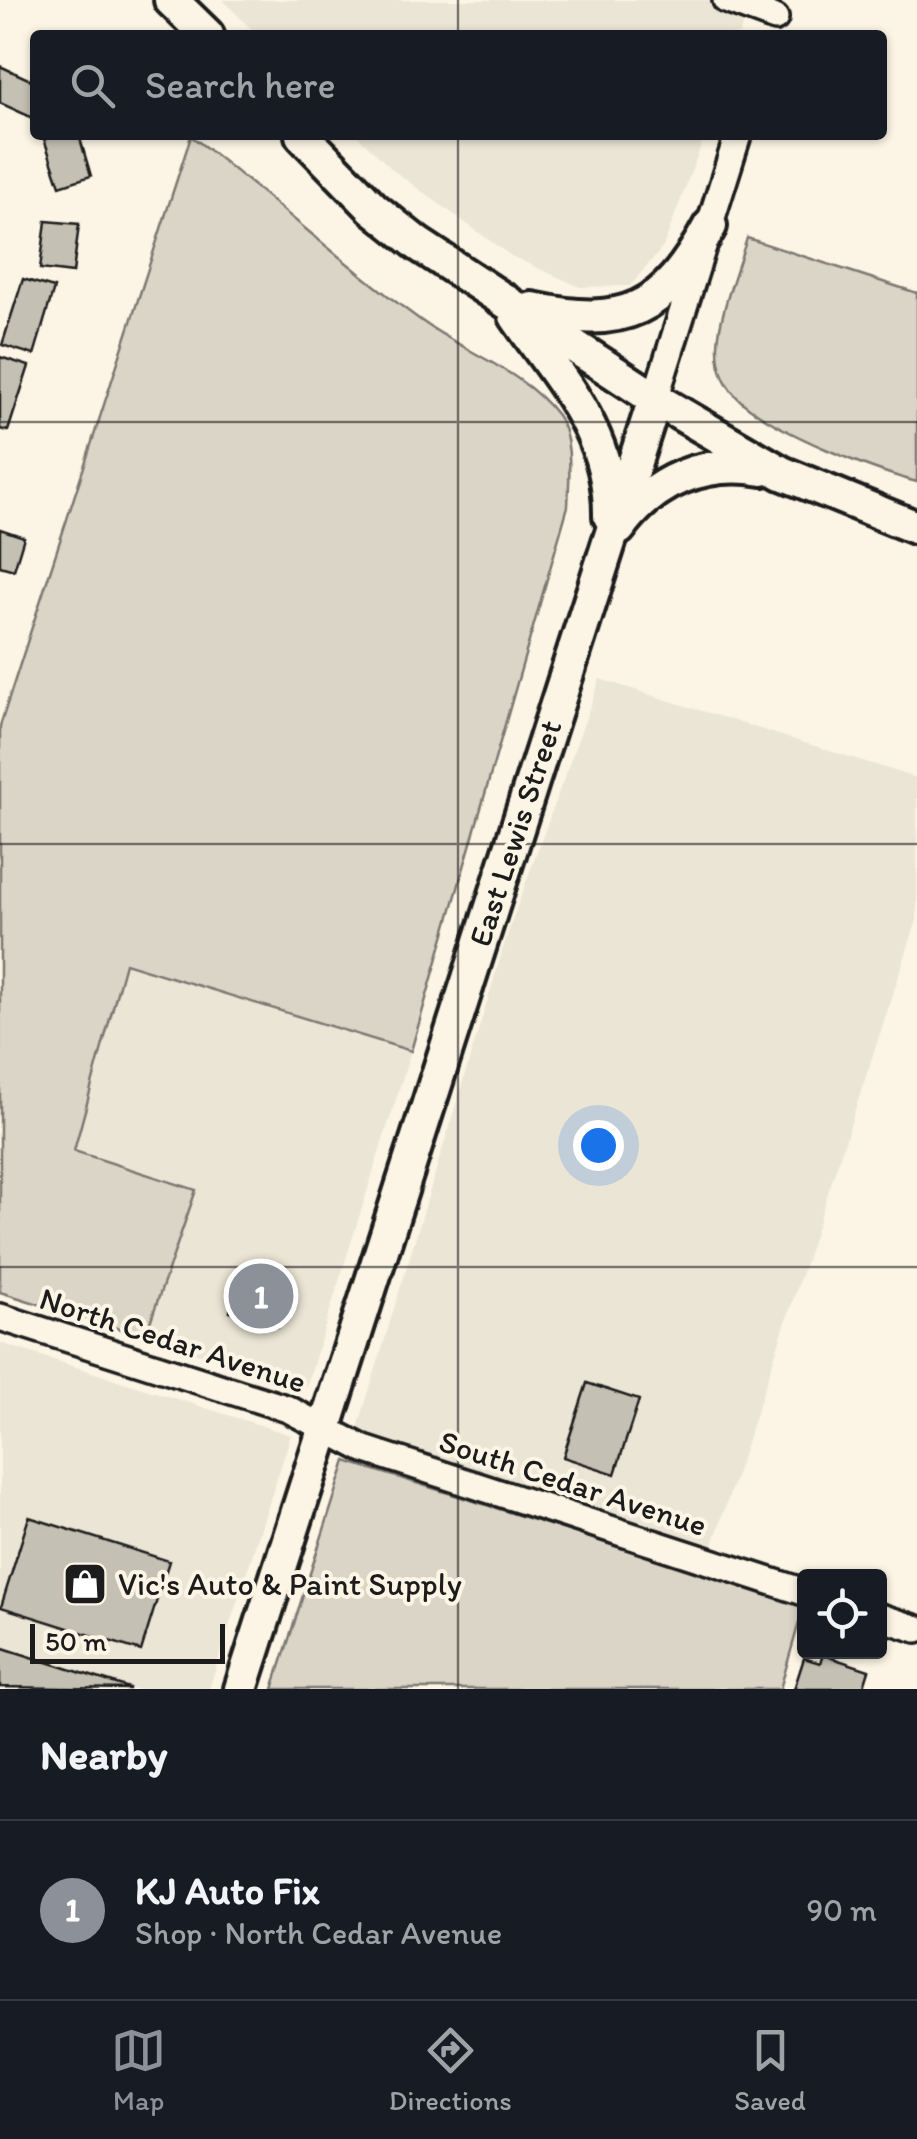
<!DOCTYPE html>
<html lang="en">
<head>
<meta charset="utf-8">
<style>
  body { margin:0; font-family:Itim,sans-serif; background:#242831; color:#f1f3f6 }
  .controls { position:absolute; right:30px; bottom:30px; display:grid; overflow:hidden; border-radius:10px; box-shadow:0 2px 8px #0004 }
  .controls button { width:90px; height:90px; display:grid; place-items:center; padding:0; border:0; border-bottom:2px solid #363941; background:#171b24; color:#f1f3f6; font:50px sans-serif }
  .scale { position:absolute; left:30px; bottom:25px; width:195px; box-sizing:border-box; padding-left:10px; border:5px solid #1c1c1c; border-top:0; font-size:28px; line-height:35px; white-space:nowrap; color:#1c1c1c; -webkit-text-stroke:8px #fcf5e5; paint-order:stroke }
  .you { position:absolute; left:598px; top:1145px; width:35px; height:35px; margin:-25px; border:8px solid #fff; border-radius:50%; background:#1a73e8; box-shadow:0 0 0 15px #1a73e833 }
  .badge { display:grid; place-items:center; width:65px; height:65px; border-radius:50%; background:#8c9099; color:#fff; font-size:32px; font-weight:700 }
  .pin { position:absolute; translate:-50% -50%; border:5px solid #fff; box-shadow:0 2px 10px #0006 }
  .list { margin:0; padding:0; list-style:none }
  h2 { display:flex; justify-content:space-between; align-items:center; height:130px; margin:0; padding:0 40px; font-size:42px }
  h2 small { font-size:32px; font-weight:400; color:#9ea1a6 }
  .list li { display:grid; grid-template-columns:65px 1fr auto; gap:30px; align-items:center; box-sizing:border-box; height:180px; padding:0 40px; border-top:2px solid #363941 }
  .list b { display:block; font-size:38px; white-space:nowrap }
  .list p { margin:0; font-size:32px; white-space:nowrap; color:#9ea1a6 }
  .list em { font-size:32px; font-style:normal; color:#9ea1a6 }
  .icon { flex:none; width:55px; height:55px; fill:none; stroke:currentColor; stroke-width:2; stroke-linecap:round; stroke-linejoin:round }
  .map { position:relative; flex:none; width:917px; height:1689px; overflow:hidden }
  .search { position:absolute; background:#171b24; box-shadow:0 2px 8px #0004; left:30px; right:30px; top:30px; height:110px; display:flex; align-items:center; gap:25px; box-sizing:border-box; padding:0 35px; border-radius:10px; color:#9ea1a6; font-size:38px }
  .sheet { height:310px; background:#171b24 }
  nav { display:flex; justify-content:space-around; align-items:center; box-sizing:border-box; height:140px; border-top:2px solid #363941; background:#171b24; font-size:28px; color:#9ea1a6 }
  nav a { display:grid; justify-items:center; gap:5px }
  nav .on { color:#8c9099 }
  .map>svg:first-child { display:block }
  .built { fill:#ebe5d6 }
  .green { fill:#dbd5c8; stroke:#7c7872; stroke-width:2.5 }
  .building { fill:#c4c0b3; stroke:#1c1c1c; stroke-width:2.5 }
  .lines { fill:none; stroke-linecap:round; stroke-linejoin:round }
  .minor-casing { stroke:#1c1c1c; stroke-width:32 }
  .major-casing { stroke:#1c1c1c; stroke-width:40 }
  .minor { stroke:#fcf5e5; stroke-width:25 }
  .major { stroke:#fcf5e5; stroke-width:32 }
  .grid { fill:none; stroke:#1c1c1c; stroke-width:2.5; stroke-opacity:0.55 }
  .labels { text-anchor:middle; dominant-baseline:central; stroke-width:8; stroke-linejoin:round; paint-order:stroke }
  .street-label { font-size:32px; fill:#1c1c1c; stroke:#fcf5e5 }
  .poi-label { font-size:32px; fill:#1c1c1c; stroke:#fcf5e5; text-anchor:start }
</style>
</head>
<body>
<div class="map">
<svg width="917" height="1689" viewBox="0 0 917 1689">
  <rect width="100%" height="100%" fill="#fcf5e5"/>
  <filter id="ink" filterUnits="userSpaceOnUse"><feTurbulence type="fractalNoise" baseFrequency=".01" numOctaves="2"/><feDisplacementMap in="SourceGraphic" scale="20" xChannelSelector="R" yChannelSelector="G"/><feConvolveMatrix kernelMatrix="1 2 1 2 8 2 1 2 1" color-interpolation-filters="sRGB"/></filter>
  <g filter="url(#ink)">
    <!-- built -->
    <g class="built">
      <path d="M223 0H750L739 35H257Z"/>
      <path d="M357 135H705L663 247 630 286 580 287 511 256 394 171Z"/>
      <path d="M600 679 917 778V920L712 1548 357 1431 509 929Z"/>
      <path d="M126 962 411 1051 306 1387 145 1337 196 1191 74 1152Z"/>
      <path d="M0 1343 291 1435 209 1689H0Z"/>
    </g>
    <!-- green -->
    <g class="green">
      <path d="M191 136C269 195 340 262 419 319 463 352 523 370 557 415 574 438 569 479 568 506L411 1051 125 963 74 1151 196 1190 145 1337 0 1292V726Z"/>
      <path d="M747 238 917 293V482C871 470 779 433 743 403 727 389 718 370 718 349 717 320 738 268 747 238Z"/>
      <path d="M346 1461 804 1605 780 1689H273Z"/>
    </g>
    <!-- building -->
    <g class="building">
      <path d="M0 66 35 82V119L0 103Z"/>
      <path d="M58 135H79L91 176 60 186 44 139Z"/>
      <path d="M46 221 79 224 73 273 40 269Z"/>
      <path d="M23 279 54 288 34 355 2 345Z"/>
      <path d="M0 357 29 366 8 431 0 429Z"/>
      <path d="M0 529 24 537 14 570 0 566Z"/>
      <path d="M244 1266 292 1281 278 1327 230 1311Z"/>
      <path d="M587 1383 639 1400 615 1474 563 1457Z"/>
      <path d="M29 1517 169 1561 141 1651 1 1607Z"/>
      <path d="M0 1647 129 1688V1689L0 1687Z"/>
      <path d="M823 1655 869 1670 863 1689H794L804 1658 820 1663Z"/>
    </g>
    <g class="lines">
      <defs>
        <g id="minor">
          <path d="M726 0 775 18"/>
          <path d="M655 399 738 135"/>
          <path d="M0 1317 288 1409 364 1449 804 1592"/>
          <path d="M880 1617 917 1629"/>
        </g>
        <g id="major">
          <path d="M171 0 207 35"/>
          <path d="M302 135 373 208 418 244 655 399 782 473 917 528"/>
          <path d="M532 309C625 329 664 311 710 226"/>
          <path d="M516 316C560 381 611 432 610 516"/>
          <path d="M619 528C654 480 704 459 763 469"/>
          <path d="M241 1689 655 399"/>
        </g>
      </defs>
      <!-- minor casing -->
      <use href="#minor" class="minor-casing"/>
      <!-- major casing -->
      <use href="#major" class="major-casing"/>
      <!-- minor -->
      <use href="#minor" class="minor"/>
      <!-- major -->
      <use href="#major" class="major"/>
    </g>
  </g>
  <!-- grid -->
  <path class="grid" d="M458 0V35M458 135V1689M0 422H917M0 844H917M0 1267H917"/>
  <!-- icons -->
  <defs>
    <symbol id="shop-square" viewBox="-11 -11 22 22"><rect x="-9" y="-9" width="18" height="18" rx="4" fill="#1c1c1c" stroke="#fcf5e5"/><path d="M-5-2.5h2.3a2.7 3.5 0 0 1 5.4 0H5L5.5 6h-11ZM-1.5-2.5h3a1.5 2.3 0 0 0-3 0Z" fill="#fff"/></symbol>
  </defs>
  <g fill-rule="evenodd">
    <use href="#shop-square" x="60" y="1559" width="50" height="50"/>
  </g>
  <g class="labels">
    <!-- street labels -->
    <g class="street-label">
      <text transform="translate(515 833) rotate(-72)">East Lewis Street</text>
      <text transform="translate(173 1340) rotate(18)">North Cedar Avenue</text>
      <text transform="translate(573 1483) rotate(18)">South Cedar Avenue</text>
    </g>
    <!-- poi labels -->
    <g class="poi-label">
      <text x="118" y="1584">Vic's Auto &amp; Paint Supply</text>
    </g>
  </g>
</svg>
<div class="controls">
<button><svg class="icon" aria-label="locate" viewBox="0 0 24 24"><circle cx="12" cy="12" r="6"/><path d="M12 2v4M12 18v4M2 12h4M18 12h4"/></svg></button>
</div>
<div class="scale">50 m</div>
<div class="you"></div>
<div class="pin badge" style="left:261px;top:1296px">1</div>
<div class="search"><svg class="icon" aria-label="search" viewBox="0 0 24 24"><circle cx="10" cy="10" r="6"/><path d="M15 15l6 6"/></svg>Search here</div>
</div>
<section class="sheet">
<h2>Nearby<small></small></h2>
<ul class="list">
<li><span class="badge">1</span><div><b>KJ Auto Fix</b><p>Shop · North Cedar Avenue</p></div><em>90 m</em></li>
</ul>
</section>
<nav>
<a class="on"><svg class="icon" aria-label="map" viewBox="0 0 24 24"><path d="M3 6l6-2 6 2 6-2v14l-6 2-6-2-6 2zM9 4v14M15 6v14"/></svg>Map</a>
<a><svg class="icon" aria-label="directions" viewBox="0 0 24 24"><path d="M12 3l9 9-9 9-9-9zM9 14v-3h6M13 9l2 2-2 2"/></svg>Directions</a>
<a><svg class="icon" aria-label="saved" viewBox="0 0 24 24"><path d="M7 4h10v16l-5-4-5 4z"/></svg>Saved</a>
</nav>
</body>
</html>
